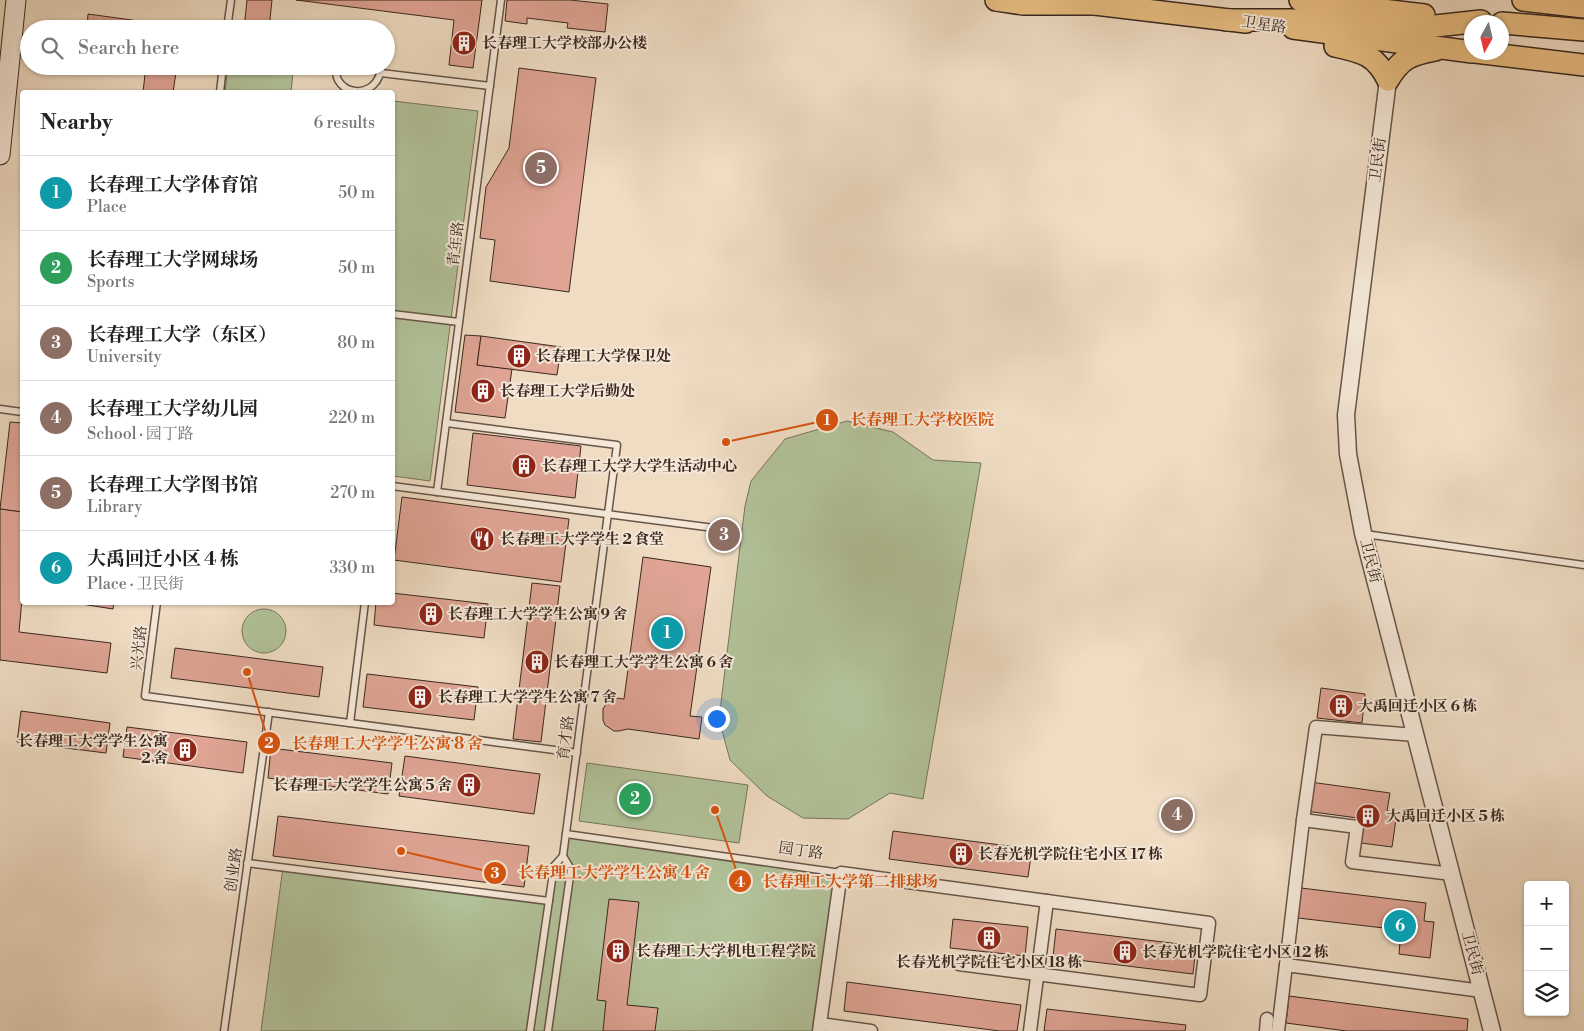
<!DOCTYPE html>
<html lang="en">
<head>
<meta charset="utf-8">
<style>
  body { margin:0; font-family:"Libre Bodoni","Noto Serif SC",serif; background:#f2f2f2; color:#222 }
  .controls { position:absolute; right:15px; bottom:15px; display:grid; overflow:hidden; border-radius:5px; box-shadow:0 1px 4px #0004 }
  .controls button { width:45px; height:45px; display:grid; place-items:center; padding:0; border:0; border-bottom:1px solid #e0e0e0; background:#fff; color:#222; font:25px sans-serif }
  .compass { position:absolute; left:1464px; top:15px; width:45px; height:45px; border-radius:50%; background:#fff; box-shadow:0 1px 4px #0004; rotate:188deg }
  .you { position:absolute; left:716px; top:718px; width:18px; height:18px; margin:-12px; border:4px solid #fff; border-radius:50%; background:#1a73e8; box-shadow:0 0 0 8px #1a73e833 }
  .badge { display:grid; place-items:center; width:32px; height:32px; border-radius:50%; background:#db2777; color:#fff; font-size:16px; font-weight:700 }
  .pin { position:absolute; translate:-50% -50%; border:2px solid #fff; box-shadow:0 1px 5px #0006 }
  .list { margin:0; padding:0; list-style:none }
  h2 { display:flex; justify-content:space-between; align-items:center; height:65px; margin:0; padding:0 20px; font-size:21px }
  h2 small { font-size:16px; font-weight:400; color:#767676 }
  .list li { display:grid; grid-template-columns:32px 1fr auto; gap:15px; align-items:center; box-sizing:border-box; height:75px; padding:0 20px; border-top:1px solid #e0e0e0 }
  .list b { display:block; font-size:19px; white-space:nowrap }
  .list p { margin:0; font-size:16px; white-space:nowrap; color:#767676 }
  .list em { font-size:16px; font-style:normal; color:#767676 }
  .icon { flex:none; width:28px; height:28px; fill:none; stroke:currentColor; stroke-width:2; stroke-linecap:round; stroke-linejoin:round }
  .map { position:relative; flex:none; width:1584px; height:1031px; overflow:hidden }
  .search { position:absolute; background:#fff; box-shadow:0 1px 4px #0004; left:20px; top:20px; width:375px; height:55px; display:flex; align-items:center; gap:12px; box-sizing:border-box; padding:0 18px; border-radius:28px; color:#767676; font-size:19px }
  .panel { position:absolute; background:#fff; box-shadow:0 1px 4px #0004; left:20px; top:90px; width:375px; height:515px; border-radius:5px }
  .map>svg:first-child { display:block }
  .green { fill:#b2c299; stroke:#76755c }
  .building { fill:#dfa494; stroke:#3a2820 }
  .lines { fill:none; stroke-linecap:round; stroke-linejoin:round }
  .service-casing { stroke:#675549; stroke-width:9 }
  .minor-casing { stroke:#675549; stroke-width:15 }
  .tertiary-casing { stroke:#675549; stroke-width:19 }
  .secondary-casing { stroke:#3a2820; stroke-width:21 }
  .primary-casing { stroke:#3a2820; stroke-width:24 }
  .trunk-casing { stroke:#3a2820; stroke-width:24 }
  .service { stroke:#f5e8d8; stroke-width:6 }
  .minor { stroke:#f5e8d8; stroke-width:12 }
  .tertiary { stroke:#f5e8d8; stroke-width:16 }
  .secondary { stroke:#f5e8d8; stroke-width:19 }
  .primary { stroke:#e8be82; stroke-width:21 }
  .trunk { stroke:#e8be82; stroke-width:21 }
  .labels { text-anchor:middle; dominant-baseline:central; stroke-width:4; stroke-linejoin:round; paint-order:stroke }
  .street-label { font-size:15px; fill:#3a2820; stroke:#f5e8d8 }
  .poi-label { font-size:15px; font-weight:bold; fill:#3a2820; stroke:#f5e8d8; text-anchor:start }
  .leader { fill:none; stroke:#d7540e; stroke-width:2 }
  .callout-dot { fill:#d7540e; stroke:#f5e8d8; stroke-width:2 }
  .mark-label { font-size:15px; text-anchor:middle; font-weight:bold; fill:#fff }
  .callout-label { font-size:16px; text-anchor:middle; font-weight:bold; fill:#d7540e; stroke:#f5e8d8; stroke-width:4; stroke-linejoin:round; paint-order:stroke }
</style>
</head>
<body>
<div class="map">
<svg width="1584" height="1031" viewBox="0 0 1584 1031">
  <rect width="100%" height="100%" fill="#efdcc3"/>
  <filter id="stains"><feTurbulence type="fractalNoise" baseFrequency=".004" numOctaves="4"/><feColorMatrix values="0 0 0 0 .2 0 0 0 0 .09 0 0 0 0 .02 0 0 0 .5 -.17"/></filter>
  <radialGradient id="worn" r=".72"><stop offset=".6" stop-color="#630" stop-opacity="0"/><stop offset="1" stop-color="#630" stop-opacity=".3"/></radialGradient>
  <!-- green -->
  <g class="green">
    <path d="M228 66H246L293 72 291 92H225Z"/>
    <path d="M393 101 478 111 430 481 393 476Z"/>
    <path d="M847 421 893 432 933 460 981 463 923 799 890 793 848 819 803 818 767 796 730 760 719 719 745 506 751 481 785 439Z"/>
    <circle cx="264" cy="631" r="22"/>
    <path d="M587 763 748 785 739 843 579 821Z"/>
    <path d="M566 834 841 873 819 1031H261L283 867 549 901 554 866 563 856Z"/>
  </g>
  <!-- building -->
  <g class="building">
    <path d="M247 0H272L269 29H244Z"/>
    <path d="M296 0H482L473 68 449 65 454 20Z"/>
    <path d="M507 0H570L608 4 605 32 567 28 568 23 527 18V24L505 21Z"/>
    <path d="M88 14 139 21 138 29H87Z"/>
    <path d="M152 22 182 26V29H151Z"/>
    <path d="M146 66H177L173 92H143Z"/>
    <path d="M519 68 596 78 569 292 490 281 495 240 480 238 486 187 509 148Z"/>
    <path d="M465 335 481 336 477 365 512 369 505 418 455 412Z"/>
    <path d="M481 336 561 347 557 375 477 365Z"/>
    <path d="M10 422 22 423V512L0 509Z"/>
    <path d="M473 433 581 446 575 498 467 485Z"/>
    <path d="M402 497 569 519 561 582 394 560Z"/>
    <path d="M0 509 22 512V599L19 632 111 643 107 673 0 660Z"/>
    <path d="M643 557 711 567 690 716 702 717 699 739 628 729 619 731H614L605 725 603 720V709L606 704 616 698 624 699Z"/>
    <path d="M532 583 560 586 541 742 513 739Z"/>
    <path d="M392 593 488 604 484 638 374 625 376 602H392Z"/>
    <path d="M69 602H114L113 609Z"/>
    <path d="M175 648 323 667 319 697 171 678Z"/>
    <path d="M367 674 478 687 474 720 363 707Z"/>
    <path d="M1321 688 1365 694 1362 723 1317 718Z"/>
    <path d="M21 711 110 723 106 753 17 742Z"/>
    <path d="M127 727 247 742 243 773 123 757Z"/>
    <path d="M271 748 392 763 388 794 268 778Z"/>
    <path d="M405 756 540 774 534 814 399 796Z"/>
    <path d="M1310 782 1390 793 1387 811 1397 812 1392 847 1361 843 1365 819 1306 811Z"/>
    <path d="M278 816 529 846 524 887 273 856Z"/>
    <path d="M893 831 1032 849 1028 877 889 859Z"/>
    <path d="M1301 888 1426 903 1424 921 1434 922 1430 958 1399 954 1401 930 1298 918Z"/>
    <path d="M609 899 639 902 627 1005 658 1008 655 1031H603L606 1001 597 1000Z"/>
    <path d="M953 919 1028 927 1025 956 950 948Z"/>
    <path d="M1056 929 1196 946 1193 974 1053 957Z"/>
    <path d="M847 982 1021 1005 1017 1031H1000L844 1011Z"/>
    <path d="M1289 996 1468 1019 1467 1031H1347L1286 1023Z"/>
    <path d="M1047 1009 1186 1025 1185 1031H1044Z"/>
  </g>
  <g class="lines">
    <defs>
      <g id="service">
        <path d="M227 29 231 0"/>
        <path d="M336 66C332 98 380 101 381 66"/>
        <path d="M381 73 490 86"/>
        <path d="M220 92 223 66"/>
        <path d="M392 314 459 322"/>
        <path d="M0 409 22 412"/>
        <path d="M446 423 617 445 563 856"/>
        <path d="M392 486 737 531"/>
        <path d="M437 492 501 0"/>
        <path d="M1365 534 1584 565"/>
        <path d="M157 602 145 696 577 753"/>
        <path d="M350 723 365 602"/>
        <path d="M566 834 841 873"/>
        <path d="M247 863 549 901"/>
        <path d="M224 1031 269 712"/>
        <path d="M530 1031 554 866 563 856 571 869 548 1031"/>
      </g>
      <g id="minor">
        <path d="M1415 735 1316 727 1303 820 1357 827 1352 862 1452 874"/>
        <path d="M1286 965 1303 820"/>
        <path d="M820 1024 871 1031"/>
        <path d="M819 1031 841 873 1209 923 1200 995 959 964"/>
        <path d="M1030 1031 1047 901"/>
        <path d="M1266 1031 1267 1019"/>
        <path d="M1278 1031 1286 965 1482 991"/>
      </g>
      <path id="tertiary" d="M1388 80 1346 415 1348 454 1363 533 1492 1031"/>
      <path id="secondary" d="M0 155 16 0"/>
      <g id="primary">
        <path d="M996 0 1023 4H1095L1246 22"/>
        <path d="M1293 28 1472 52"/>
        <path d="M1335 46C1362 52 1375 54 1388 80"/>
        <path d="M1475 52 1584 65"/>
        <path d="M1388 80C1401 58 1410 55 1435 50"/>
      </g>
      <g id="trunk">
        <path d="M1075 0 1095 4"/>
        <path d="M1300 0 1424 15"/>
        <path d="M1523 0 1584 7"/>
        <path d="M1227 20H1299L1417 28 1481 21"/>
        <path d="M1502 23 1584 30"/>
      </g>
    </defs>
    <!-- service casing -->
    <use href="#service" class="service-casing"/>
    <!-- minor casing -->
    <use href="#minor" class="minor-casing"/>
    <!-- tertiary casing -->
    <use href="#tertiary" class="tertiary-casing"/>
    <!-- secondary casing -->
    <use href="#secondary" class="secondary-casing"/>
    <!-- primary casing -->
    <use href="#primary" class="primary-casing"/>
    <!-- trunk casing -->
    <use href="#trunk" class="trunk-casing"/>
    <!-- service -->
    <use href="#service" class="service"/>
    <!-- minor -->
    <use href="#minor" class="minor"/>
    <!-- tertiary -->
    <use href="#tertiary" class="tertiary"/>
    <!-- secondary -->
    <use href="#secondary" class="secondary"/>
    <!-- primary -->
    <use href="#primary" class="primary"/>
    <!-- trunk -->
    <use href="#trunk" class="trunk"/>
  </g>
  <!-- icons -->
  <defs>
    <symbol id="building-disc" viewBox="-11 -11 22 22"><circle r="9.5" fill="#8f2418" stroke="#f5e8d8"/><path d="M-4-6H4V6H1V3H-1V6H-4ZM-2.5-4.3h1.7v1.8h-1.7ZM.8-4.3h1.7v1.8H.8ZM-2.5-1h1.7V.8h-1.7ZM.8-1h1.7V.8H.8Z" fill="#fff"/></symbol>
    <symbol id="restaurant-disc" viewBox="-11 -11 22 22"><circle r="9.5" fill="#8f2418" stroke="#f5e8d8"/><path d="M-5-6h1v4h1v-4h1v4h1v-4h1v5L-1.5 .5V6h-2V.5L-5-1ZM5-6V6H3V1.5H1.5Q1.5-4 5-6Z" fill="#fff"/></symbol>
  </defs>
  <g fill-rule="evenodd">
    <use href="#building-disc" x="450" y="29" width="28" height="28"/>
    <use href="#building-disc" x="505" y="342" width="28" height="28"/>
    <use href="#building-disc" x="469" y="377" width="28" height="28"/>
    <use href="#building-disc" x="510" y="452" width="28" height="28"/>
    <use href="#restaurant-disc" x="468" y="525" width="28" height="28"/>
    <use href="#building-disc" x="417" y="600" width="28" height="28"/>
    <use href="#building-disc" x="523" y="648" width="28" height="28"/>
    <use href="#building-disc" x="406" y="683" width="28" height="28"/>
    <use href="#building-disc" x="1327" y="692" width="28" height="28"/>
    <use href="#building-disc" x="171" y="736" width="28" height="28"/>
    <use href="#building-disc" x="455" y="771" width="28" height="28"/>
    <use href="#building-disc" x="1354" y="802" width="28" height="28"/>
    <use href="#building-disc" x="947" y="840" width="28" height="28"/>
    <use href="#building-disc" x="975" y="924" width="28" height="28"/>
    <use href="#building-disc" x="604" y="937" width="28" height="28"/>
    <use href="#building-disc" x="1111" y="938" width="28" height="28"/>
  </g>
  <g class="labels">
    <!-- street labels -->
    <g class="street-label">
      <text transform="translate(1264 25) rotate(8)">卫星路</text>
      <text transform="translate(1378 160) rotate(-83)">卫民街</text>
      <text transform="translate(456 244) rotate(-83)">青年路</text>
      <text transform="translate(1370 561) rotate(76)">卫民街</text>
      <text transform="translate(139 648) rotate(-83)">兴光路</text>
      <text transform="translate(566 738) rotate(-83)">育才路</text>
      <text transform="translate(801 851) rotate(8)">园丁路</text>
      <text transform="translate(234 870) rotate(-82)">创业路</text>
      <text transform="translate(1472 953) rotate(75)">卫民街</text>
    </g>
    <!-- poi labels -->
    <g class="poi-label">
      <text x="482" y="43">长春理工大学校部办公楼</text>
      <text x="536" y="356">长春理工大学保卫处</text>
      <text x="500" y="391">长春理工大学后勤处</text>
      <text x="542" y="466">长春理工大学大学生活动中心</text>
      <text x="500" y="539">长春理工大学学生 2 食堂</text>
      <text x="448" y="614">长春理工大学学生公寓 9 舍</text>
      <text x="554" y="662">长春理工大学学生公寓 6 舍</text>
      <text x="438" y="697">长春理工大学学生公寓 7 舍</text>
      <text x="1358" y="706">大禹回迁小区 6 栋</text>
      <text x="168" y="741" text-anchor="end">长春理工大学学生公寓<tspan x="168" dy="17">2 舍</tspan></text>
      <text x="452" y="785" text-anchor="end">长春理工大学学生公寓 5 舍</text>
      <text x="1386" y="816">大禹回迁小区 5 栋</text>
      <text x="978" y="854">长春光机学院住宅小区 17 栋</text>
      <text x="636" y="951">长春理工大学机电工程学院</text>
      <text x="1142" y="952">长春光机学院住宅小区 12 栋</text>
      <text x="989" y="962" text-anchor="middle">长春光机学院住宅小区 18 栋</text>
    </g>
  </g>
  <!-- callouts -->
  <path class="leader" d="M726 442L827 420M247 672L269 743M401 851L495 873M715 810L740 881"/>
  <g class="callout-dot">
    <circle cx="726" cy="442" r="5"/>
    <circle cx="247" cy="672" r="5"/>
    <circle cx="401" cy="851" r="5"/>
    <circle cx="715" cy="810" r="5"/>
    <circle cx="827" cy="420" r="12"/>
    <circle cx="269" cy="743" r="12"/>
    <circle cx="495" cy="873" r="12"/>
    <circle cx="740" cy="881" r="12"/>
  </g>
  <g class="mark-label">
    <text x="827" y="425">1</text>
    <text x="269" y="748">2</text>
    <text x="495" y="878">3</text>
    <text x="740" y="887">4</text>
  </g>
  <g class="callout-label">
    <text x="922" y="425">长春理工大学校医院</text>
    <text x="387" y="749">长春理工大学学生公寓 8 舍</text>
    <text x="614" y="878">长春理工大学学生公寓 4 舍</text>
    <text x="850" y="887">长春理工大学第二排球场</text>
  </g>
  <rect width="100%" height="100%" filter="url(#stains)"/>
  <rect width="100%" height="100%" fill="url(#worn)"/>
</svg>
<div class="controls">
<button>+</button>
<button>−</button>
<button><svg class="icon" aria-label="layers" viewBox="0 0 24 24"><path d="M12 4l9 5-9 5-9-5zM3 14l9 5 9-5"/></svg></button>
</div>
<svg class="compass" viewBox="-18 -18 36 36"><path d="M0-13l5 13h-10z" fill="#e53935"/><path d="M0 13l5-13h-10z" fill="#767676"/></svg>
<div class="you"></div>
<div class="pin badge" style="left:667px;top:633px;background:#0f9aa8">1</div>
<div class="pin badge" style="left:635px;top:799px;background:#2e9e5b">2</div>
<div class="pin badge" style="left:724px;top:535px;background:#8d6e63">3</div>
<div class="pin badge" style="left:1177px;top:815px;background:#8d6e63">4</div>
<div class="pin badge" style="left:541px;top:168px;background:#8d6e63">5</div>
<div class="pin badge" style="left:1400px;top:926px;background:#0f9aa8">6</div>
<div class="search"><svg class="icon" aria-label="search" viewBox="0 0 24 24"><circle cx="10" cy="10" r="6"/><path d="M15 15l6 6"/></svg>Search here</div>
<section class="panel">
<h2>Nearby<small>6 results</small></h2>
<ul class="list">
<li><span class="badge" style="background:#0f9aa8">1</span><div><b>长春理工大学体育馆</b><p>Place</p></div><em>50 m</em></li>
<li><span class="badge" style="background:#2e9e5b">2</span><div><b>长春理工大学网球场</b><p>Sports</p></div><em>50 m</em></li>
<li><span class="badge" style="background:#8d6e63">3</span><div><b>长春理工大学（东区）</b><p>University</p></div><em>80 m</em></li>
<li><span class="badge" style="background:#8d6e63">4</span><div><b>长春理工大学幼儿园</b><p>School · 园丁路</p></div><em>220 m</em></li>
<li><span class="badge" style="background:#8d6e63">5</span><div><b>长春理工大学图书馆</b><p>Library</p></div><em>270 m</em></li>
<li><span class="badge" style="background:#0f9aa8">6</span><div><b>大禹回迁小区 4 栋</b><p>Place · 卫民街</p></div><em>330 m</em></li>
</ul>
</section>
</div>
</body>
</html>
